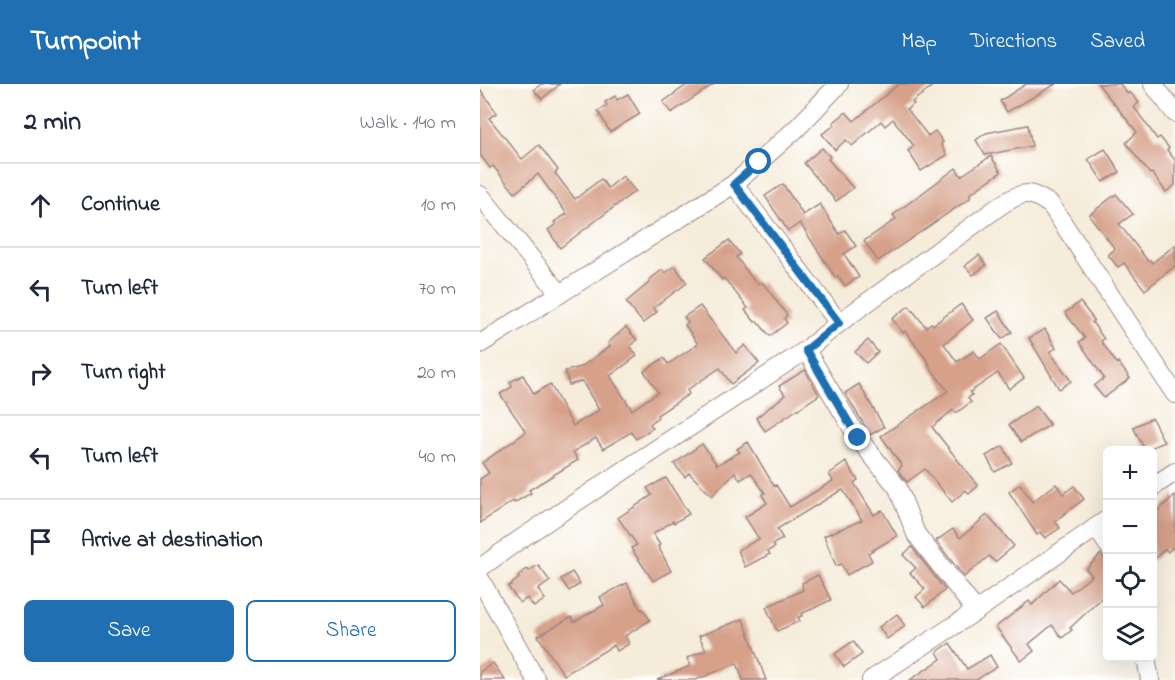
<!DOCTYPE html>
<html lang="en">
<head>
<meta charset="utf-8">
<style>
  body { margin:0; font-family:"Indie Flower",sans-serif; background:#f6f6f7; color:#1f2937 }
  .controls { position:absolute; right:18px; bottom:18px; display:grid; overflow:hidden; border-radius:9px; box-shadow:0 6px 24px #0002 }
  .controls button { width:54px; height:54px; display:grid; place-items:center; padding:0; border:0; border-bottom:2px solid #e0e1e3; background:#fff; color:#1f2937; font:30px sans-serif }
  .stop { position:absolute; width:18px; height:18px; margin:-14px; border:4px solid #1f6fb2; border-radius:50%; background:#fff }
  .stop.end { background:#1f6fb2; border-color:#fff; box-shadow:0 2px 6px #0008 }
  .list { margin:0; padding:0; list-style:none }
  h2 { display:flex; justify-content:space-between; align-items:center; height:78px; margin:0; padding:0 24px; font-size:26px }
  h2 small { font-size:20px; font-weight:400; color:#747a83 }
  .list li { display:grid; grid-template-columns:39px 1fr auto; gap:18px; align-items:center; box-sizing:border-box; height:84px; padding:0 24px; border-top:2px solid #e0e1e3 }
  .list b { display:block; font-size:22px; white-space:nowrap }
  .list em { font-size:20px; font-style:normal; color:#747a83 }
  .actions { display:flex; gap:12px; padding:18px 24px }
  .actions a { flex:1; padding:14px 0; border:2px solid #1f6fb2; border-radius:9px; text-align:center; font-size:21px; color:#1f6fb2 }
  .actions .main { background:#1f6fb2; color:#fff }
  .icon { flex:none; width:33px; height:33px; fill:none; stroke:currentColor; stroke-width:2; stroke-linecap:round; stroke-linejoin:round }
  .map { position:relative; flex:none; width:695px; height:596px; overflow:hidden }
  header { display:flex; align-items:center; gap:36px; box-sizing:border-box; height:84px; padding:0 30px; background:#1f6fb2; color:#fff }
  header strong { font-size:28px }
  nav { display:flex; gap:33px; margin-inline-start:auto; font-size:21px }
  main { display:flex }
  aside { flex:1; background:#fff }
  .map>svg:first-child { display:block }
  .building { fill:#d6a089 }
  .lines { fill:none; stroke-linecap:round; stroke-linejoin:round }
  .minor-casing { stroke:#a08682; stroke-width:20 }
  .minor { stroke:#fff; stroke-width:18 }
  .route { stroke:#1f6fb2; stroke-width:8 }
</style>
</head>
<body>
<header>
<strong>Turnpoint</strong>
<nav><a>Map</a><a>Directions</a><a>Saved</a></nav>
</header>
<main>
<aside>
<h2>2 min<small>Walk · 140 m</small></h2>
<ul class="list">
<li><svg class="icon" aria-label="ahead" viewBox="0 0 24 24"><path d="M12 20V5M6 11l6-6 6 6"/></svg><div><b>Continue</b></div><em>10 m</em></li>
<li><svg class="icon" aria-label="left" viewBox="0 0 24 24"><path d="M17 20v-9H6M10 6l-5 5 5 5"/></svg><div><b>Turn left</b></div><em>70 m</em></li>
<li><svg class="icon" aria-label="right" viewBox="0 0 24 24"><path d="M7 20v-9h11M14 6l5 5-5 5"/></svg><div><b>Turn right</b></div><em>20 m</em></li>
<li><svg class="icon" aria-label="left" viewBox="0 0 24 24"><path d="M17 20v-9H6M10 6l-5 5 5 5"/></svg><div><b>Turn left</b></div><em>40 m</em></li>
<li><svg class="icon" aria-label="arrive" viewBox="0 0 24 24"><path d="M6 21V4h12l-3 4 3 4H6"/></svg><div><b>Arrive at destination</b></div></li>
</ul>
<div class="actions"><a class="main">Save</a><a>Share</a></div>
</aside>
<div class="map">
<svg width="695" height="596" viewBox="0 0 695 596">
  <rect width="100%" height="100%" fill="#fff"/>
  <filter id="ink" filterUnits="userSpaceOnUse"><feTurbulence type="fractalNoise" baseFrequency=".0167" numOctaves="2"/><feDisplacementMap in="SourceGraphic" scale="12" xChannelSelector="R" yChannelSelector="G"/><feConvolveMatrix kernelMatrix="1 2 1 2 8 2 1 2 1" color-interpolation-filters="sRGB"/></filter>
  <filter id="wash" filterUnits="userSpaceOnUse"><feTurbulence type="fractalNoise" baseFrequency=".008" numOctaves="4" result="noise"/><feDisplacementMap in="SourceGraphic" scale="24" xChannelSelector="R" yChannelSelector="G"/><feGaussianBlur stdDeviation="1.35" result="paint"/><feColorMatrix in="noise" values="0 0 0 0 0 0 0 0 0 0 0 0 0 0 0 0 0 1.4 0 .05"/><feComposite in="paint" operator="in"/></filter>
  <g filter="url(#wash)">
    <rect width="100%" height="100%" fill="#f5ecda"/>
    <g id="blocks">
      <!-- building -->
      <g class="building">
        <path d="M61 0H80L62 15 54 6Z"/>
        <path d="M208 0H234L191 29 183 18Z"/>
        <path d="M419 0H455L432 18 434 20 427 25 448 52 455 47 463 58 461 60 467 71 441 87 428 67 434 62 413 35 405 42 401 37 372 62 366 56 355 66 342 50 355 41 353 39 366 28 374 37Z"/>
        <path d="M546 0H576L527 28 520 17Z"/>
        <path d="M618 0H640L648 10 650 8 659 19 654 23 677 55 680 53 689 64 687 66 695 76V101L686 108 672 89 670 90 646 59 657 48Z"/>
        <path d="M0 5 17 29 9 34 42 75 59 61 78 86 75 89 95 115 121 95 128 104 143 92 155 107 80 164 68 146 76 140 74 138 87 130 58 90 35 109 13 82 10 84 0 71Z"/>
        <path d="M148 10 160 30 130 48 118 27 127 22 125 18 135 12 137 16Z"/>
        <path d="M548 41 552 62 505 71 496 56 506 49Z"/>
        <path d="M342 64 350 73 348 75 373 104 356 117 324 79Z"/>
        <path d="M625 65 640 88 623 98 608 75Z"/>
        <path d="M511 72 521 88 490 110V114L398 177 384 157 416 135 413 131 476 84 481 92Z"/>
        <path d="M303 100 323 131 340 120 359 150 365 146 376 162 364 170 379 193 365 202 358 192 355 193 320 139 308 147 285 112Z"/>
        <path d="M636 110 653 130 639 140 668 177 670 176 672 179 695 161V182L665 206 644 179 638 183 628 171 635 165 609 131Z"/>
        <path d="M249 156 260 170 256 173 275 198 279 200 282 198 307 231 304 234 307 239 290 252 277 237 275 238 265 226 268 224 244 194 242 196 225 174Z"/>
        <path d="M499 171 506 181 493 191 485 182Z"/>
        <path d="M195 182 207 199 173 224 177 228 163 239 146 218 170 198 169 196 182 186 185 189Z"/>
        <path d="M600 218 614 236 612 238 624 255 621 257 637 280 638 278 650 294 624 314 614 302 624 294 599 258 605 254 585 229Z"/>
        <path d="M481 220 493 236 464 260 477 278 494 267 500 275 521 260 544 294 529 305 518 289 490 308 492 311 488 314 491 318 476 329 473 326 452 343 498 402 489 410 486 406 472 418 445 385 427 398 418 386 422 382 401 352 468 307 448 281 450 280 425 247 423 249 412 235 429 222 446 243 451 239 453 241Z"/>
        <path d="M220 222 256 269 265 261 279 279 251 300 240 284 207 306 209 310 177 331 178 333 170 340 173 344 156 355 151 348 123 365 116 354 93 368 98 376 49 406 51 409 34 419 33 417 0 439V395L9 389 2 379 46 348 20 310 32 303 30 298 43 291 54 310 70 300 93 342 119 326 102 297 89 301 85 287 101 283 130 262 128 259 146 243 157 256 150 262 157 272 130 292 152 326 178 308 164 287 184 274 188 280 218 260 205 241 208 238 204 233Z"/>
        <path d="M518 227 532 248 522 255 507 234Z"/>
        <path d="M565 245 576 264 570 268 591 297 579 305 549 254Z"/>
        <path d="M388 256 398 268 386 279 375 268Z"/>
        <path d="M325 286 339 311 285 347 276 334 305 311 299 302Z"/>
        <path d="M379 300 404 343 390 351 365 309Z"/>
        <path d="M556 322 570 341 541 358 529 341Z"/>
        <path d="M672 334 684 358 665 366 653 343Z"/>
        <path d="M268 358 294 402 296 401 310 423 353 397 349 390 366 378 378 396 374 399 394 431 402 426 417 452 388 469 392 477 367 491 361 480 356 482 344 452 382 436 363 406 360 407 297 445 303 455 293 460 295 463 288 467 290 470 265 483 258 466 279 455 265 433 287 419 282 411 285 409 271 389 260 396 255 388 232 412 209 389 205 393 194 380 222 360 237 381 260 368 257 365Z"/>
        <path d="M523 362 532 379 515 388 506 372Z"/>
        <path d="M186 394 209 430 194 439 193 437 173 450 180 461 178 462 191 487 173 497 151 464 157 461 138 434 172 411 167 404Z"/>
        <path d="M540 400 552 418 576 400 583 410 594 402 604 415 575 437 580 444 565 454 560 448 557 451 529 408Z"/>
        <path d="M695 411V461L688 468 685 465 672 477V432Z"/>
        <path d="M507 431 534 462 515 478 509 472 484 493 456 457 473 445 480 454Z"/>
        <path d="M432 463 465 506 445 523 436 513 445 505 430 489 436 484 423 471Z"/>
        <path d="M621 470 627 478V509L590 544 592 546 582 554 572 541 549 560 554 567 541 577 516 543 549 517 552 521 579 495 591 508 612 492 606 485Z"/>
        <path d="M58 481 70 497 58 506 65 515 54 523 47 514 40 519 28 503 39 494 38 492 47 485 49 487Z"/>
        <path d="M92 488 100 500 89 507 81 495Z"/>
        <path d="M338 491 351 516 321 530 322 532 318 533 320 537 297 547 286 523 323 506 322 499Z"/>
        <path d="M147 499 161 526 163 525 170 536 145 552 149 560 137 567 134 561 84 591 58 552 91 533 94 538 124 521 120 513Z"/>
        <path d="M417 530 425 542 407 555 399 543Z"/>
        <path d="M263 535 286 596H263L257 579 216 596H177L210 582 207 574 226 566 219 552Z"/>
        <path d="M373 557 382 570 364 583 355 570Z"/>
        <path d="M470 559 487 585 510 571 517 583 496 596H430L461 575 457 568Z"/>
        <path d="M13 579 25 596H0V588Z"/>
      </g>
    </g>
  </g>
  <g filter="url(#ink)">
    <use href="#blocks" fill-opacity="0" stroke="#a08682" stroke-width="1.5"/>
    <g class="lines">
      <defs>
        <g id="minor">
          <path d="M673 0 695 29"/>
          <path d="M254 100 359 239"/>
          <path d="M0 111 80 210"/>
          <path d="M0 260 254 100 317 44 359 0"/>
          <path d="M326 266 378 354 418 404 436 450 496 527"/>
          <path d="M672 403 695 388"/>
          <path d="M616 443 628 461"/>
          <path d="M0 484 39 456 326 266 359 239 521 121C544 107 548 106 571 121L695 310"/>
          <path d="M0 495 56 596"/>
          <path d="M666 574 670 596"/>
          <path d="M391 596 496 527 628 435"/>
        </g>
      </defs>
      <!-- minor casing -->
      <use href="#minor" class="minor-casing"/>
      <!-- minor -->
      <use href="#minor" class="minor"/>
    </g>
  </g>
  <g class="lines" filter="url(#ink)">
    <!-- route -->
    <path class="route" d="M279 78 254 100 359 239 326 266 378 354"/>
  </g>
</svg>
<div class="controls">
<button>+</button>
<button>−</button>
<button><svg class="icon" aria-label="locate" viewBox="0 0 24 24"><circle cx="12" cy="12" r="6"/><path d="M12 2v4M12 18v4M2 12h4M18 12h4"/></svg></button>
<button><svg class="icon" aria-label="layers" viewBox="0 0 24 24"><path d="M12 4l9 5-9 5-9-5zM3 14l9 5 9-5"/></svg></button>
</div>
<div class="stop" style="left:279px;top:78px"></div>
<div class="stop end" style="left:378px;top:354px"></div>
</div>
</main>
</body>
</html>
